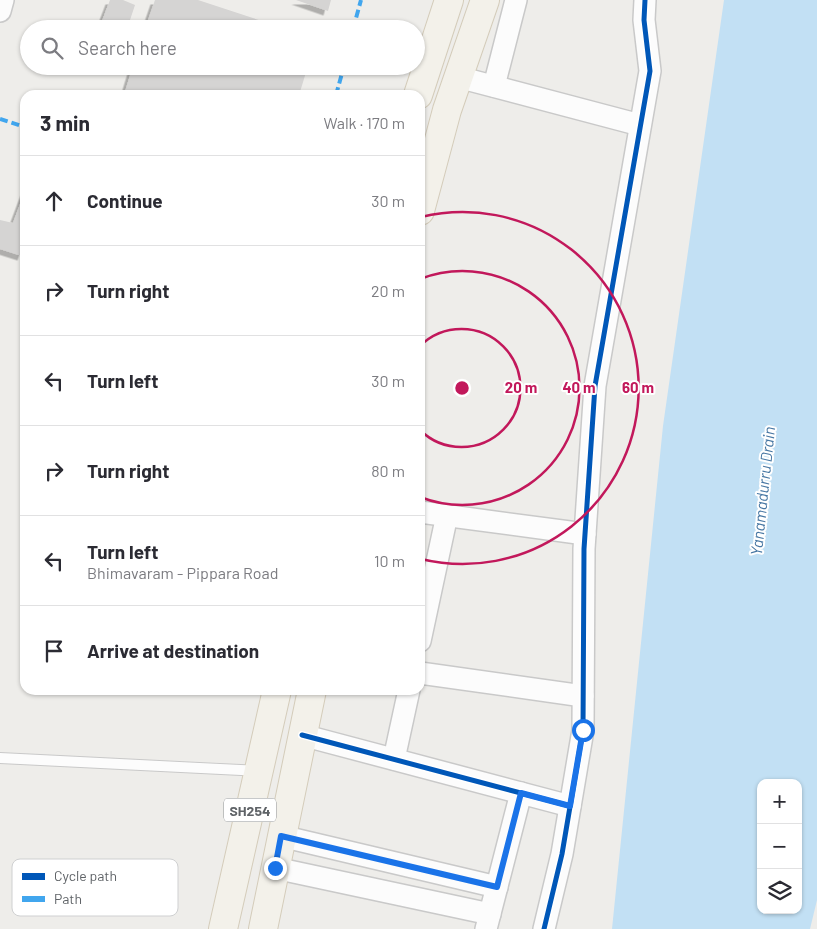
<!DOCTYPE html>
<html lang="en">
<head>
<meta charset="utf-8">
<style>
  body { margin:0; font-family:Barlow,sans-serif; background:#f7f7f7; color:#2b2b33 }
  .controls { position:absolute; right:15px; bottom:15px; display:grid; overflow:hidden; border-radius:10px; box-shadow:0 1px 4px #0004 }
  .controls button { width:45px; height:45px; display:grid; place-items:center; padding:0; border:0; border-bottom:1px solid #e1e1e2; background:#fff; color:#2b2b33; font:25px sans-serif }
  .stop { position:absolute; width:15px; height:15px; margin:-11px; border:4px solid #1a73e8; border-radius:50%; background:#fff }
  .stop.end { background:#1a73e8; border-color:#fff; box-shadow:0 1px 5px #0008 }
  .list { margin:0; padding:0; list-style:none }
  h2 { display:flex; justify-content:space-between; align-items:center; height:65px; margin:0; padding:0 20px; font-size:21px }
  h2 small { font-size:16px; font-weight:400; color:#7c7c81 }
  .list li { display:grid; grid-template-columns:32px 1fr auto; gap:15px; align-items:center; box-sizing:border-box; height:90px; padding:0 20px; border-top:1px solid #e1e1e2 }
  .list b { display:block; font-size:19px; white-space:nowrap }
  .list p { margin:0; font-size:16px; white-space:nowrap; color:#7c7c81 }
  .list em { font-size:16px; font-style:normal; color:#7c7c81 }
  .icon { flex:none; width:28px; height:28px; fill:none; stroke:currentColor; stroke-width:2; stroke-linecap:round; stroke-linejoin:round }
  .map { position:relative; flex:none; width:817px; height:929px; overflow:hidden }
  .search { position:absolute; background:#fff; box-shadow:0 1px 4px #0004; left:20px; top:20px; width:405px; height:55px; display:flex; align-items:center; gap:12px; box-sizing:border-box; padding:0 18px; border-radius:28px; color:#7c7c81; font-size:19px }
  .panel { position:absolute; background:#fff; box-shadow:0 1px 4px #0004; left:20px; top:90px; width:405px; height:605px; border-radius:15px }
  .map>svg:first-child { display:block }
  .water { fill:#c2e0f4; fill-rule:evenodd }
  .building { fill:#d5d4d3; filter:url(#shadow) }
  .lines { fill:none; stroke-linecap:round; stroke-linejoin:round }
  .service-casing { stroke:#c9c9c9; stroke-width:12 }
  .minor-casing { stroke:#c9c9c9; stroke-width:24 }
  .primary-casing { stroke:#d4ccba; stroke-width:30 }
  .service { stroke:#fcfcfc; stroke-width:10 }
  .minor { stroke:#fcfcfc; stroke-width:21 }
  .primary { stroke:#f3f1ea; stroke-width:28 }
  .quiet { stroke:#41a6ee; stroke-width:4; stroke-dasharray:8 4; stroke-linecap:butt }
  .cycleway-casing { stroke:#fff; stroke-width:8 }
  .cycleway { stroke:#0057b8; stroke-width:5 }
  .route { stroke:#1a73e8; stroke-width:6 }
  .ring { fill:none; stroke:#c2185b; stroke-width:2.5 }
  .labels { text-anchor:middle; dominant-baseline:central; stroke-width:4; stroke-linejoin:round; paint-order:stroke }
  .shield { fill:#fff; stroke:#8f9295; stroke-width:1 }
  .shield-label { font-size:14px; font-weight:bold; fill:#5f6367 }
  .water-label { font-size:16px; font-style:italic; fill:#4777a3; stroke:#fff }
  .key { fill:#fff; stroke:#cfd0d1; stroke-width:1 }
  .key-label { font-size:14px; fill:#5f6367 }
  .centre { fill:#c2185b; stroke:#fff; stroke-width:2.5 }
  .ring-label { font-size:15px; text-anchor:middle; font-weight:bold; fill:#c2185b; stroke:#fff; stroke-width:4; stroke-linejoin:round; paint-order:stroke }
</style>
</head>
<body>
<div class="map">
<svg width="817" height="929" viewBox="0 0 817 929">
  <defs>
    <filter id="shadow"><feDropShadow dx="-4.5" dy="4.5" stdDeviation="0" flood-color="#0004"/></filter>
  </defs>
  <rect width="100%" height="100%" fill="#eeedea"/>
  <!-- water -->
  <path class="water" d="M724 0H817V900L810 929H612L663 426ZM761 783H798V910H761Z"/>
  <!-- building -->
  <g class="building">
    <path d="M110 0H123L135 5 127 29H99Z"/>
    <path d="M155 0H198L286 29H145Z"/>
    <path d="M296 0H331L328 11Z"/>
    <path d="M133 66H308L299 95H124Z"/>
    <path d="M25 191V247L22 256 0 249V220L13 223Z"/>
  </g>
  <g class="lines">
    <defs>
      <path id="service" d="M0 758 259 771"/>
      <g id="minor">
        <path d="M0 11 3 0"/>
        <path d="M458 77 640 125"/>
        <path d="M494 86 516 0"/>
        <path d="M420 512 585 534"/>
        <path d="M420 641 447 515"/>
        <path d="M420 673 583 696"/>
        <path d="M302 735 570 806"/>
        <path d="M394 759 409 690"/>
        <path d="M281 836 497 887"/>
        <path d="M275 868 490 914"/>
        <path d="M486 929 521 793"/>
        <path d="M544 929 562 854 583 730 584 549 595 386 650 71 644 20 645 0"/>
      </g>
      <g id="primary">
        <path d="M418 95 449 0"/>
        <path d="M420 211 447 110 485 0"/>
        <path d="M223 929 277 690"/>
        <path d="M263 929 312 690"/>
      </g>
    </defs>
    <!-- service casing -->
    <use href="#service" class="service-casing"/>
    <!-- minor casing -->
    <use href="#minor" class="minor-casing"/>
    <!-- primary casing -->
    <use href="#primary" class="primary-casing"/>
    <!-- service -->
    <use href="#service" class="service"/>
    <!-- minor -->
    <use href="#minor" class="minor"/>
    <!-- primary -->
    <use href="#primary" class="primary"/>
    <!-- quiet -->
    <g class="quiet">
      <path d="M353 29 361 0"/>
      <path d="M336 95 344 66"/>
      <path d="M0 119 25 127"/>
    </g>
    <defs>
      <g id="cycleway">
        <path d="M302 735 570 806"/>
        <path d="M544 929 562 854 583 730 584 549 595 386 650 71 644 20 645 0"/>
      </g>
    </defs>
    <!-- cycleway casing -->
    <use href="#cycleway" class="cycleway-casing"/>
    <!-- cycleway -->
    <use href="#cycleway" class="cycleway"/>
  </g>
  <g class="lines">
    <!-- route -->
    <path class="route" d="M275 868 281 836 497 887 521 793 570 806 583 730"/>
  </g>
  <!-- distance rings -->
  <g class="ring">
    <path d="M420 346A59 59 0 1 1 420 430"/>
    <path d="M420 279A117 117 0 1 1 420 497"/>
    <path d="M421 217A176 176 0 1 1 421 559"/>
  </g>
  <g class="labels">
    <!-- shield labels -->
    <rect class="shield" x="224" y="798.5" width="52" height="23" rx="4"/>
    <g class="shield-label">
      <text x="250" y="810">SH254</text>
    </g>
    <!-- water labels -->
    <g class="water-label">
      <text transform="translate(762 491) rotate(-84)">Yanamadurru Drain</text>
    </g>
  </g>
  <!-- legend -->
  <rect x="12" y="859" width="166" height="57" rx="8" class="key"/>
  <rect x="22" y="873" width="23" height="7" fill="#0057b8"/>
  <rect x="22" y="896" width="23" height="6" fill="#41a6ee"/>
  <g class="key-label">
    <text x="54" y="881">Cycle path</text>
    <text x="54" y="904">Path</text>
  </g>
  <circle cx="462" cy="388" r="8" class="centre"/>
  <g class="ring-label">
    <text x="521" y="393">20 m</text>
    <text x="579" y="393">40 m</text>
    <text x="638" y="393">60 m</text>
  </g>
</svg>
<div class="controls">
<button>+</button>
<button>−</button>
<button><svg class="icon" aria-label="layers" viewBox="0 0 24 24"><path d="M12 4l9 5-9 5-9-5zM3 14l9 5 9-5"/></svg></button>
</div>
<div class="stop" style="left:583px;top:730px"></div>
<div class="stop end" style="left:275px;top:868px"></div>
<div class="search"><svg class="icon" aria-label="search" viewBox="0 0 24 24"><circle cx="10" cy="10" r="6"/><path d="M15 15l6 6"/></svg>Search here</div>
<section class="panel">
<h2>3 min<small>Walk · 170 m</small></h2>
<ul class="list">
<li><svg class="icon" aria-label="ahead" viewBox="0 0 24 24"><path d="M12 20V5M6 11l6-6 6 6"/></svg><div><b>Continue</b></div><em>30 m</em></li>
<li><svg class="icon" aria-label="right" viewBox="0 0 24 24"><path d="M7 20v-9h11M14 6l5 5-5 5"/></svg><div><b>Turn right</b></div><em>20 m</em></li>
<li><svg class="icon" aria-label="left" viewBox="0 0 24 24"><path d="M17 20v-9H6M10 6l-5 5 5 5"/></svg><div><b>Turn left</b></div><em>30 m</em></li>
<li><svg class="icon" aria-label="right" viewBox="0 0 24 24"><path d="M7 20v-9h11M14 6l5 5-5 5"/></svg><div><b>Turn right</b></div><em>80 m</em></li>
<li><svg class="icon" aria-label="left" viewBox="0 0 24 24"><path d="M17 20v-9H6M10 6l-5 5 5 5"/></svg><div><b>Turn left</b><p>Bhimavaram - Pippara Road</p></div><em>10 m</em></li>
<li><svg class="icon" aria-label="arrive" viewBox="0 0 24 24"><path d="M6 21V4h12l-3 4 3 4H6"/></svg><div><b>Arrive at destination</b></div></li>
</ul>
</section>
</div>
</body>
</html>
